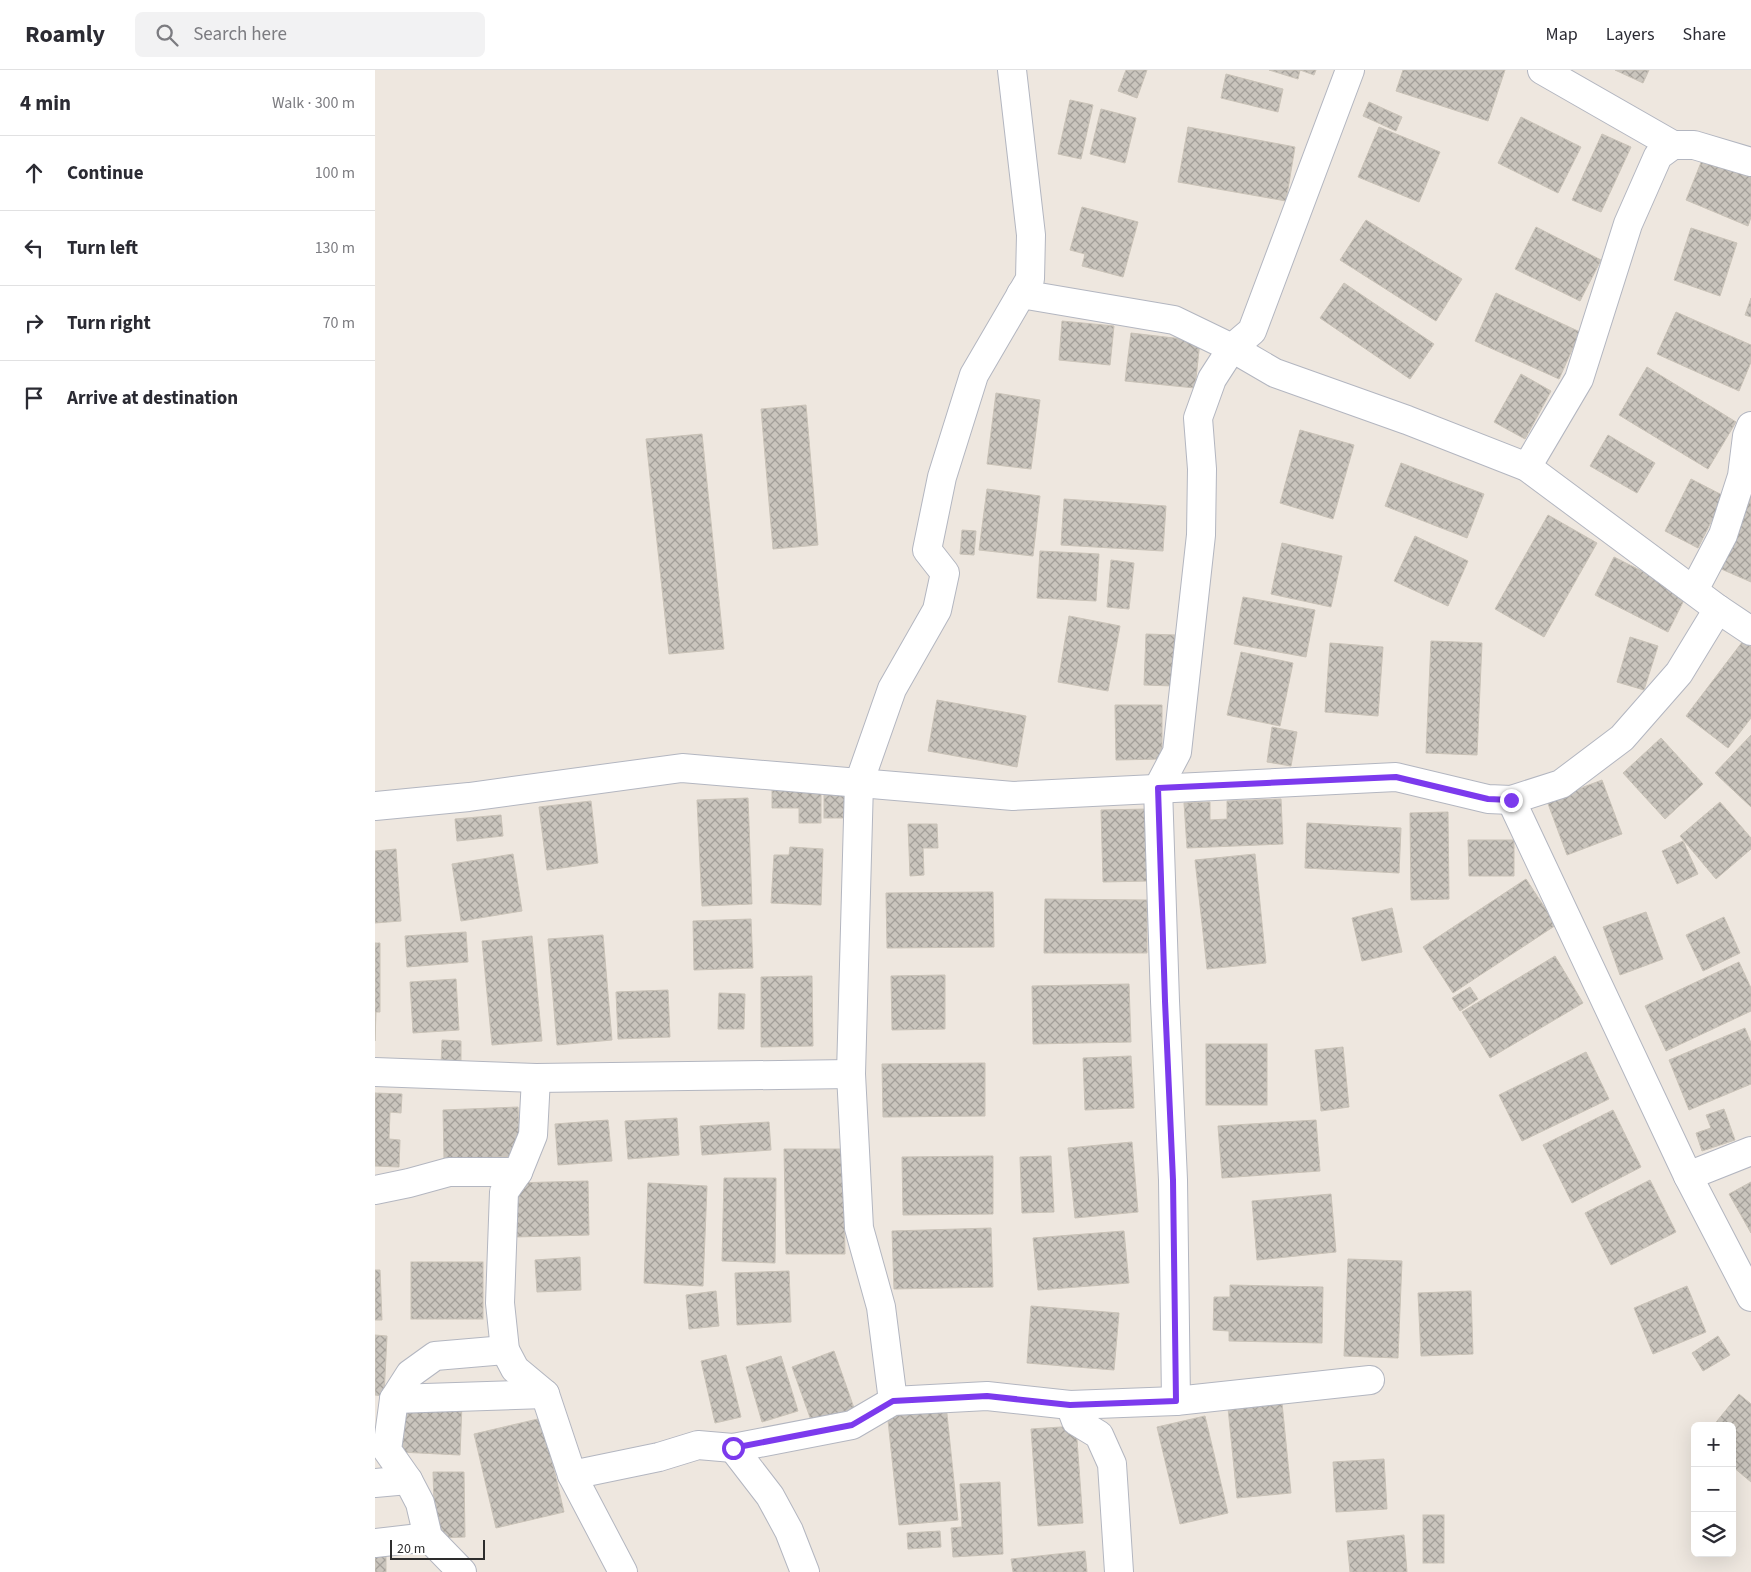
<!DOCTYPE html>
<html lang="en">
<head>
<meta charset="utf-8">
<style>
  body { margin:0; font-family:"Source Sans 3",sans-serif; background:#f2f2f3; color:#2b2b33 }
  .controls { position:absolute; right:15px; bottom:15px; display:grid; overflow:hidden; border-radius:8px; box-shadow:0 5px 20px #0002 }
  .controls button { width:45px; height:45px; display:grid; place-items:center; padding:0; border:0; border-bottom:1px solid #e1e1e2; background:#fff; color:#2b2b33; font:25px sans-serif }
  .scale { position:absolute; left:15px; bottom:12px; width:95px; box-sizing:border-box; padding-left:5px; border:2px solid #2d2d2d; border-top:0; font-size:14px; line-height:18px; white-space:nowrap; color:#2d2d2d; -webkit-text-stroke:4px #fff; paint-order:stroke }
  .stop { position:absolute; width:15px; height:15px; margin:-11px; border:4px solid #7c3aed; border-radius:50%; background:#fff }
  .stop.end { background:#7c3aed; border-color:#fff; box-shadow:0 1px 5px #0008 }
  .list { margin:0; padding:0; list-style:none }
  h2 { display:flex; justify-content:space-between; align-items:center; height:65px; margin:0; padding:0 20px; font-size:21px }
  h2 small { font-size:16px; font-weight:400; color:#7c7c81 }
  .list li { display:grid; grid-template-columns:32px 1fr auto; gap:15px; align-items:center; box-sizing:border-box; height:75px; padding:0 20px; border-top:1px solid #e1e1e2 }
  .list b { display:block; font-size:19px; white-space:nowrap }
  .list em { font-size:16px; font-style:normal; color:#7c7c81 }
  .icon { flex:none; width:28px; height:28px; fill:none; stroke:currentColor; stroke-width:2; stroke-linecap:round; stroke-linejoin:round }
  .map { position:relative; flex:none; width:1376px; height:1502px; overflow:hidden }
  header { display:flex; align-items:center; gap:30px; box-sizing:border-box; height:70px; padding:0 25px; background:#fff; border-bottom:1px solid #e1e1e2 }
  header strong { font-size:24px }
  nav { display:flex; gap:28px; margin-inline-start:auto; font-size:18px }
  .search { width:350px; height:45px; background:#f2f2f3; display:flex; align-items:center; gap:12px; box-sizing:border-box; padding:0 18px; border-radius:8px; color:#7c7c81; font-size:19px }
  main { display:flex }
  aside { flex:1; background:#fff }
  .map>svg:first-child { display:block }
  .building { fill:url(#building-cross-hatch); stroke:#cac3b8 }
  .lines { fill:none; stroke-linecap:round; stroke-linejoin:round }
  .street-casing { stroke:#b3b6c0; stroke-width:30 }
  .street { stroke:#fff; stroke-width:28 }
  .route { stroke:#7c3aed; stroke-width:6 }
</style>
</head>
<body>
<header>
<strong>Roamly</strong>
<div class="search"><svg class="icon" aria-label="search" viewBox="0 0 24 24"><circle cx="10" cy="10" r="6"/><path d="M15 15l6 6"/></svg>Search here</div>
<nav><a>Map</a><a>Layers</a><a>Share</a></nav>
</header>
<main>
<aside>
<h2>4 min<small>Walk · 300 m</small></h2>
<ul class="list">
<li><svg class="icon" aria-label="ahead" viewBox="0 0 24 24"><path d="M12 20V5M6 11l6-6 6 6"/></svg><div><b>Continue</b></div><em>100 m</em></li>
<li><svg class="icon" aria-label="left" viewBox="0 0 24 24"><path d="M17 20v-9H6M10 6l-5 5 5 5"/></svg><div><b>Turn left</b></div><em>130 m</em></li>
<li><svg class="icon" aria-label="right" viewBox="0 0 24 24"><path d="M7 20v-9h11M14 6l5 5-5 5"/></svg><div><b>Turn right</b></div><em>70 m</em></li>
<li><svg class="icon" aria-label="arrive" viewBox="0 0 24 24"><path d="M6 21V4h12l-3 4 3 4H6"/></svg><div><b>Arrive at destination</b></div></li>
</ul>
</aside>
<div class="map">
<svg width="1376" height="1502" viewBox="0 0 1376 1502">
  <defs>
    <pattern id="building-cross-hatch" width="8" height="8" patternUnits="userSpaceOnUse" patternTransform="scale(1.25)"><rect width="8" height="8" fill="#cac5bd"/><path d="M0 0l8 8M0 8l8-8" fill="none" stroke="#a4a09a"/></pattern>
  </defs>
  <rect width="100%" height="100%" fill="#eee7df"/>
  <!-- building -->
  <g class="building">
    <path d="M751 0H772L762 28 743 21Z"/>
    <path d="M894 0H941L939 5 925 0 923 9Z"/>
    <path d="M1028 0H1130L1113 51 1021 21Z"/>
    <path d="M1240 0H1274L1268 13Z"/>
    <path d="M851 4 908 19 903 42 846 28Z"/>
    <path d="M695 30 718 35 706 89 683 84Z"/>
    <path d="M994 32 1027 47 1021 61 988 46Z"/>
    <path d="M726 39 761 48 750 93 715 84Z"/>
    <path d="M1146 47 1206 77 1183 123 1123 93Z"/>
    <path d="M813 57 920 77 911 131 803 112Z"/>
    <path d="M1004 57 1065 82 1044 132 983 107Z"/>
    <path d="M1227 64 1256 77 1226 142 1197 130Z"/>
    <path d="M1329 85 1376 104V147L1373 156 1311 130Z"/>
    <path d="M707 137 763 152 748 207 707 196 710 184 695 180Z"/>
    <path d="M991 150 1087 209 1061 251 965 190Z"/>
    <path d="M1161 157 1226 190 1205 231 1140 199Z"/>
    <path d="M1316 158 1362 173 1345 226 1299 210Z"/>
    <path d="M969 213 1059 274 1035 309 945 248Z"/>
    <path d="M1121 223 1205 262 1184 309 1100 271Z"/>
    <path d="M1376 228V247L1370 245Z"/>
    <path d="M1301 242 1376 275V292L1364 321 1282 284Z"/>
    <path d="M687 251 739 256 735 295 684 290Z"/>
    <path d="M756 263 825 271 820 318 750 311Z"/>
    <path d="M1272 297 1361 352 1333 399 1244 345Z"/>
    <path d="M1146 304 1176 321 1150 369 1119 352Z"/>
    <path d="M621 323 665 330 656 399 612 394Z"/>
    <path d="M431 335 443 475 398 479 386 339Z"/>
    <path d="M925 360 979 375 958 449 905 433Z"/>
    <path d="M327 364 349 579 294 584 271 369Z"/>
    <path d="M1233 365 1280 393 1262 423 1215 396Z"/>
    <path d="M1026 393 1109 424 1092 468 1010 436Z"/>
    <path d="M1316 409 1349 426 1323 478 1290 461Z"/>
    <path d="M612 419 665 426 658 486 604 480Z"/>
    <path d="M1376 421V512L1344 498Z"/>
    <path d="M689 429 791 436 788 481 686 475Z"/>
    <path d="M1173 445 1222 473 1169 567 1120 539Z"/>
    <path d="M587 460 601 461 599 485 585 484Z"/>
    <path d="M1040 466 1093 491 1073 536 1019 511Z"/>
    <path d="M907 473 967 486 956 537 896 524Z"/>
    <path d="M665 481 724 484 721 531 662 528Z"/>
    <path d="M1239 487 1312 524 1293 562 1220 525Z"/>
    <path d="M736 490 759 493 754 539 732 537Z"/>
    <path d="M868 527 940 540 931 587 859 574Z"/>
    <path d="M694 546 745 556 733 621 683 612Z"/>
    <path d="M771 564 801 565 799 616 769 615Z"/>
    <path d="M1255 567 1283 576 1269 620 1242 612Z"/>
    <path d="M1056 571 1107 573 1102 685 1051 683Z"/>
    <path d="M1368 571 1376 577V648L1353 678 1311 646Z"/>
    <path d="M955 573 1008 577 1003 646 950 642Z"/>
    <path d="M866 582 918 593 905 656 852 645Z"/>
    <path d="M562 630 651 646 642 697 553 681Z"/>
    <path d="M740 635H787V689L741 690Z"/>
    <path d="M897 657 922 662 916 696 892 692Z"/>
    <path d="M1376 665V737L1340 703Z"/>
    <path d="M1286 668 1328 714 1290 749 1248 703Z"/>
    <path d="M1227 710 1247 764 1192 785 1172 731Z"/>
    <path d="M397 720 446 721V753H424V738H397Z"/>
    <rect x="449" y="720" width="26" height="28"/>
    <path d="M373 728 377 834 327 836 322 730Z"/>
    <path d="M906 729 908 774 812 778 809 733 835 732V750L852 749V731Z"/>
    <path d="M216 731 223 793 172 800 164 737Z"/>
    <path d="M1345 732 1376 768V779L1341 809 1305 766Z"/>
    <path d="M773 739 774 811 728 812 726 740Z"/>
    <path d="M1073 742 1074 829 1036 830 1035 743Z"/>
    <path d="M126 745 128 766 82 771 80 749Z"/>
    <path d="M932 753 1026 758 1024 803 930 798Z"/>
    <path d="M533 754H562L563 778H548L549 805 535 806Z"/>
    <path d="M1093 770H1139V806H1094Z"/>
    <path d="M1308 771 1323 804 1302 814 1287 781Z"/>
    <path d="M415 777 448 779 446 835 396 833 399 785H414Z"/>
    <path d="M21 779 26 851 0 853V781Z"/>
    <path d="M138 784 147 841 86 851 77 794Z"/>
    <path d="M880 784 891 893 832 899 820 790Z"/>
    <path d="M1151 809 1181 855 1078 923 1048 877Z"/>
    <path d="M618 822 619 877 512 878 511 823Z"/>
    <path d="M670 829 772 830V883H669Z"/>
    <path d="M1017 838 1027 882 987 891 977 848Z"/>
    <path d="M1271 842 1288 889 1245 905 1228 857Z"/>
    <path d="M1349 847 1365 883 1328 901 1311 865Z"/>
    <path d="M376 849 378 898 319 900 318 851Z"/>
    <path d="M91 862 93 892 32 897 30 866Z"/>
    <path d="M228 865 237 970 182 975 173 869Z"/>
    <path d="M157 866 167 971 117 975 107 871Z"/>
    <path d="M0 873H5V942H1L0 971Z"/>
    <path d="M1180 886 1208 933 1115 988 1087 942Z"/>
    <path d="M1364 892 1376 918V941L1291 981 1270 936Z"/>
    <path d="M570 905V959L517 960 516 906Z"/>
    <path d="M437 906 438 976 386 977V907Z"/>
    <path d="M81 909 84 960 38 963 35 912Z"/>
    <path d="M754 914 756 972 658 974 657 916Z"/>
    <path d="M1095 917 1103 929 1085 941 1077 928Z"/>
    <path d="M293 920 295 967 243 969 241 922Z"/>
    <path d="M344 923 370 924 369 959H343Z"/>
    <path d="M1370 958 1376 973V1014L1314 1040 1294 990Z"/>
    <path d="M67 970 86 971V996H66Z"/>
    <rect x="831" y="974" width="61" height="61"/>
    <path d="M968 977 974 1037 946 1041 940 980Z"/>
    <path d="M1211 982 1234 1029 1147 1071 1124 1025Z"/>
    <path d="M756 986 759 1038 710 1040 708 988Z"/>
    <path d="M610 993V1046L508 1047 507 994Z"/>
    <path d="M0 1023 27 1024 26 1043 15 1042 14 1069 25 1070 24 1097 0 1096Z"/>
    <path d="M143 1037 145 1086 69 1089 68 1040Z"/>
    <path d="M1349 1039 1360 1070 1327 1081 1321 1063 1336 1058 1331 1045Z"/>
    <path d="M1238 1040 1266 1097 1197 1133 1168 1075Z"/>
    <path d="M302 1048 304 1085 253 1089 250 1051Z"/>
    <path d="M233 1050 237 1091 183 1095 180 1054Z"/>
    <path d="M941 1050 945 1101 847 1108 843 1056Z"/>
    <path d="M394 1052 396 1080 327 1085 325 1056Z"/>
    <path d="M757 1072 763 1142 700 1148 693 1078Z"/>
    <path d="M409 1079H468L470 1184H411Z"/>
    <path d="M618 1086V1144L528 1145 527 1087Z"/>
    <path d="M676 1086 679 1142 647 1143 645 1087Z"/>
    <path d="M349 1108H401L400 1193 347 1191Z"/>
    <path d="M1275 1110 1301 1162 1236 1195 1210 1143Z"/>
    <path d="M213 1111 214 1165 140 1167 138 1113Z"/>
    <path d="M1376 1112V1163L1354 1124Z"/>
    <path d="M273 1113 332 1116 328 1216 269 1213Z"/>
    <path d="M956 1124 961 1182 882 1190 877 1131Z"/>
    <path d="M616 1158 618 1217 519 1219 517 1161Z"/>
    <path d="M749 1161 754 1213 663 1220 658 1168Z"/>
    <path d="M205 1187 206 1220 162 1222 160 1190Z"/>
    <path d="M973 1189 1027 1191 1023 1288 969 1286Z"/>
    <rect x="36" y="1192" width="72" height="57"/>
    <path d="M0 1200H5L7 1250H0Z"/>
    <path d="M414 1201 416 1252 362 1255 360 1203Z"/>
    <path d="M855 1215 948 1217 947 1273 854 1271V1261L838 1260 839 1227H855Z"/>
    <path d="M1312 1216 1331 1262 1278 1284 1259 1238Z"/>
    <path d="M341 1221 344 1256 314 1259 311 1225Z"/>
    <path d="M1096 1221 1098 1284 1046 1286 1043 1223Z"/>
    <path d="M656 1236 744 1243 739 1300 652 1293Z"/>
    <path d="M0 1265 12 1266 9 1326 0 1325Z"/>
    <path d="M1343 1266 1355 1285 1328 1301 1317 1283Z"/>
    <path d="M459 1281 479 1338 437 1353 417 1297Z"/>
    <path d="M351 1285 366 1347 340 1353 326 1291Z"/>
    <path d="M406 1286 423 1341 387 1352 371 1297Z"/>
    <path d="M1364 1324 1376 1334V1412L1357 1396V1356H1338Z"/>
    <path d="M27 1331 87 1334 85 1385 24 1382Z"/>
    <path d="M907 1333 916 1423 862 1428 853 1338Z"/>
    <path d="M571 1335 583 1450 524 1455 512 1341Z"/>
    <path d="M830 1346 853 1443 805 1454 782 1357Z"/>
    <path d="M167 1348 189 1442 121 1458 99 1364Z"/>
    <path d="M701 1356 708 1453 663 1456 656 1359Z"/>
    <path d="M1009 1389 1012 1439 961 1442 958 1392Z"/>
    <path d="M58 1402H89L90 1467 60 1468Z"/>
    <path d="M625 1412 628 1484 578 1487 576 1458 587 1457 585 1414Z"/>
    <rect x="1048" y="1445" width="21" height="48"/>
    <path d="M565 1461 566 1477 533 1479 532 1463Z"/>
    <path d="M1029 1465 1032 1502H975L972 1471Z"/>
    <path d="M710 1481 712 1502H638L636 1489Z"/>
    <rect x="0" y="1482" width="11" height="20"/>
  </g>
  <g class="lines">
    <defs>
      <g id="street">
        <path d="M1167 0 1298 75H1319L1376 92"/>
        <path d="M646 224 799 250 857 278 900 303 1032 350 1152 397 1343 539 1376 561"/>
        <path d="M1152 397 1204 309 1253 154 1283 86 1298 75"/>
        <path d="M1319 520 1348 465 1367 406 1372 366 1376 356"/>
        <path d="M1136 730 1313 1106 1376 1227"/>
        <path d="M0 736 94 727 307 698 638 726 1021 707 1113 729 1136 730 1186 714 1247 668 1304 603 1343 539"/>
        <path d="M0 1002 161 1008 476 1004"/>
        <path d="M161 1008 158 1065 143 1102 129 1122 125 1233 130 1280 140 1299 170 1324 197 1405 248 1502"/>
        <path d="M1313 1106 1376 1081"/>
        <path d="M0 1120 34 1113 74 1102H143"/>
        <path d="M19 1329 170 1324"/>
        <path d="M518 1331 506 1237 484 1158 476 1004 484 713 517 619 562 540 570 503 552 480 567 407 599 305 655 209 656 165 637 0"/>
        <path d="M801 1331 798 1110 790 931 783 718 802 682 826 465 827 399 823 348 837 309 857 278 877 261 975 0"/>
        <path d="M695 1335 701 1351 724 1365 737 1394 744 1502"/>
        <path d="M358 1378 395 1426 414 1461 430 1502"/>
        <path d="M197 1405 284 1387 323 1375 358 1378 477 1355 518 1331 612 1326 695 1335 801 1331 995 1310"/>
        <path d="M0 1413 33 1410"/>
        <path d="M0 1473 53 1467"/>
        <path d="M87 1502 53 1467 45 1433 33 1410 12 1380 19 1329 35 1304 60 1286 130 1280"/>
      </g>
    </defs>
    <!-- street casing -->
    <use href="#street" class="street-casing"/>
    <!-- street -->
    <use href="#street" class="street"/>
  </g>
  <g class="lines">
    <!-- route -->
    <path class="route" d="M358 1378 477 1355 518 1331 612 1326 695 1335 801 1331 798 1110 790 931 783 718 1021 707 1113 729 1136 730"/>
  </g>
</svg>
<div class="controls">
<button>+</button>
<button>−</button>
<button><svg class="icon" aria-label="layers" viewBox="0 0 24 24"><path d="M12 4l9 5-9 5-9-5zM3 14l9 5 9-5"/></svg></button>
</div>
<div class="scale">20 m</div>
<div class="stop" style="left:358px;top:1378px"></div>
<div class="stop end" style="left:1136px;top:730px"></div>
</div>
</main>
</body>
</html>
